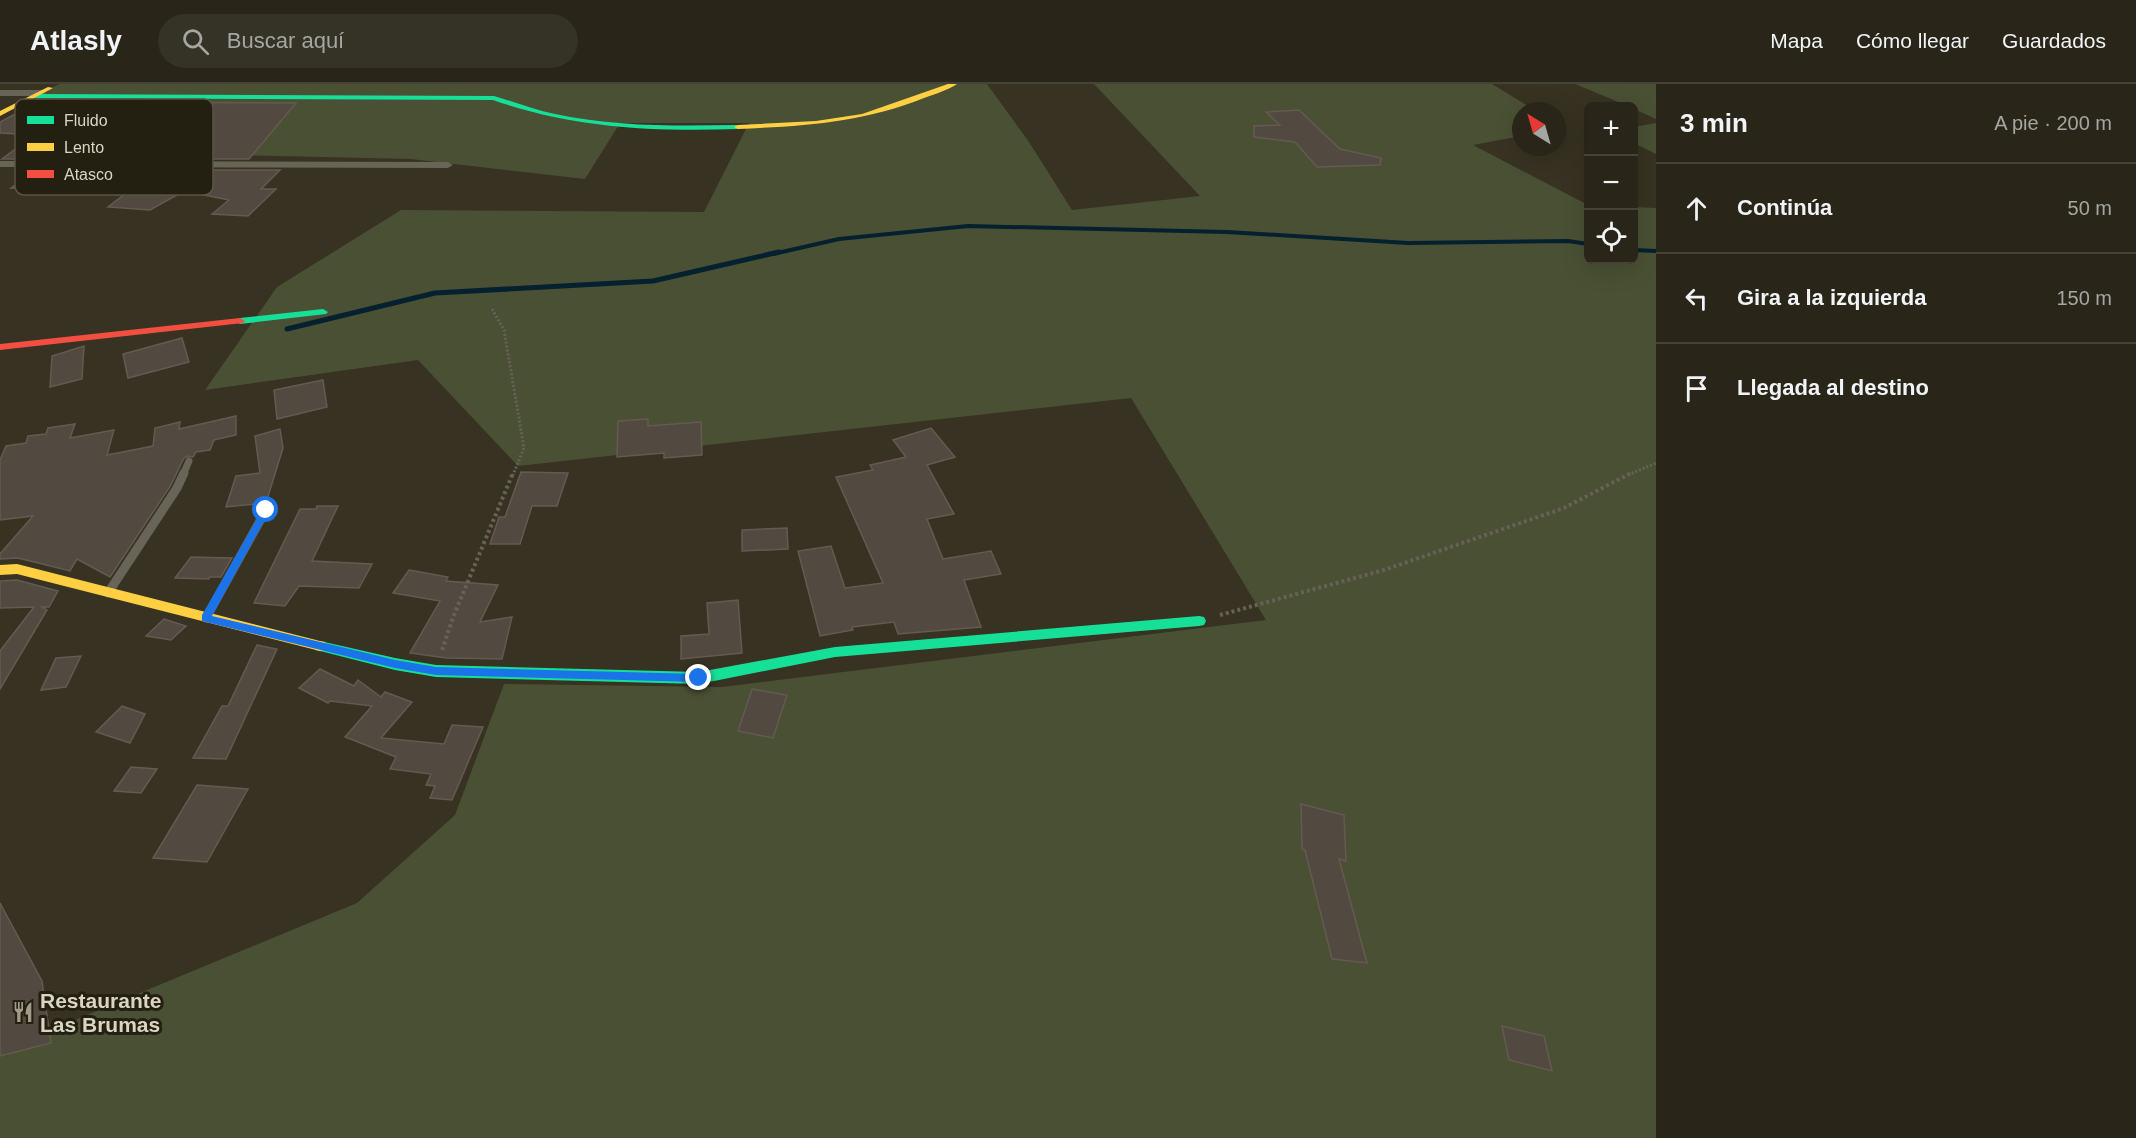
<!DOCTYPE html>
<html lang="es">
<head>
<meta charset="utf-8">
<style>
  body { margin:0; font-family:Arial,sans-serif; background:#353226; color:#f1f3f6 }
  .controls { position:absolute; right:18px; top:18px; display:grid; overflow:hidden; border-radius:9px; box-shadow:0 6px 24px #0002 }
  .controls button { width:54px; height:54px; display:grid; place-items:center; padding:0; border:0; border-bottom:2px solid #454338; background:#292619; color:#f1f3f6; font:30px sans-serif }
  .compass { position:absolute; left:1512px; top:18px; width:54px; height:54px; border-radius:50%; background:#292619; box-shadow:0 6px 24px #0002; rotate:323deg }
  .stop { position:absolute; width:18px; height:18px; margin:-14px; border:4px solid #1a73e8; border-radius:50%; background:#fff }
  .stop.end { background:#1a73e8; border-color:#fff; box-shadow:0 2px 6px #0008 }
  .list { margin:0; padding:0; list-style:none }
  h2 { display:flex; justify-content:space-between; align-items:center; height:78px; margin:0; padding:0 24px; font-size:26px }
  h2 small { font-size:20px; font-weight:400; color:#a5a5a2 }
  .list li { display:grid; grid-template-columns:39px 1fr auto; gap:18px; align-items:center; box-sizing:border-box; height:90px; padding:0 24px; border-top:2px solid #454338 }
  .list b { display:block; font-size:22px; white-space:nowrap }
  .list em { font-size:20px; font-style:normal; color:#a5a5a2 }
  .icon { flex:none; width:33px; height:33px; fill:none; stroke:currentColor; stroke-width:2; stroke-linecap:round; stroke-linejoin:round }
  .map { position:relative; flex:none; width:1656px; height:1054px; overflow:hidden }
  header { display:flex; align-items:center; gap:36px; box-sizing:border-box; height:84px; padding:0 30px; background:#292619; border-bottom:2px solid #454338 }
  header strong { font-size:28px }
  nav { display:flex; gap:33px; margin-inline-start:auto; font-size:21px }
  .search { width:420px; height:54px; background:#353226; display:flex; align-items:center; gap:15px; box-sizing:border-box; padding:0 21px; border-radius:33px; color:#a5a5a2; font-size:22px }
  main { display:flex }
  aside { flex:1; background:#292619 }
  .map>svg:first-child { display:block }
  .green { fill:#4a5033 }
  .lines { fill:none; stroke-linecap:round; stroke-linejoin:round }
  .stream-far1 { stroke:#05202f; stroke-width:4 }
  .stream { stroke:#05202f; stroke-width:5 }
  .building { fill:#524a40; stroke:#645a51; stroke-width:1.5 }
  .path-far1 { stroke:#656256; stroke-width:3; stroke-dasharray:2 2; stroke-linecap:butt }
  .path { stroke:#656256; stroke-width:4; stroke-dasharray:3 3; stroke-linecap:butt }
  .lane-far1 { stroke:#686457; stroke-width:7 }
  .lane { stroke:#686457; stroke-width:9 }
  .street { fill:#686457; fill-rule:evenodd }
  .fast { fill:#16e098; fill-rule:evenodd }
  .slow { fill:#ffcf43; fill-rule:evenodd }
  .jam { fill:#f24e42; fill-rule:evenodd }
  .route { fill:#1a73e8 }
  .labels { text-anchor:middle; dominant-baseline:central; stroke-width:6; stroke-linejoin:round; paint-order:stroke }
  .near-poi-label { font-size:21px; font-weight:bold; fill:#dad4c3; stroke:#231f11; text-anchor:start }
  .key { fill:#231f11; stroke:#5a5546; stroke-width:1.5 }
  .key-label { font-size:16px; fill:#dad4c3 }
</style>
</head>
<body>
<header>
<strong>Atlasly</strong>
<div class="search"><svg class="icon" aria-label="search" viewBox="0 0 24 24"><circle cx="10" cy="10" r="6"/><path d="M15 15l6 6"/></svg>Buscar aquí</div>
<nav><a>Mapa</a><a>Cómo llegar</a><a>Guardados</a></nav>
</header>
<main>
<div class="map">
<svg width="1656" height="1054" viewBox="0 0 1656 1054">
  <rect width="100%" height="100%" fill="#373221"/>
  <!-- green -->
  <g class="green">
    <path d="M59 0H987L1029 58 1072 126 1200 112 1094 0H1492L1536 27H1521V52L1473 61 1588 121V176H1634V123L1656 124V1054H0V967L357 819 455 731 504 600 722 603 1266 536 1131 314 518 382 418 276 205 306 277 203 401 126 704 128 749 39H620L585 95 411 75 187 70 102 35 29 15Z"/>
    <path d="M1575 0H1656V35L1634 25V22H1628Z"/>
    <path d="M1656 39V70L1634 59V43Z"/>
  </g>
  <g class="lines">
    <!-- stream-far1 -->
    <g class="stream-far1">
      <path d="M1634 166 1656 167"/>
      <path d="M773 170 839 155 968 142 1227 148 1408 159 1568 157 1588 160"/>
    </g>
    <!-- stream -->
    <path class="stream" d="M287 245 435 209 653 197 779 168"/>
  </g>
  <!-- building -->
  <g class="building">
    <path d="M38 18 296 19 249 75H2L34 51 0 49V38Z"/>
    <path d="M1299 26 1340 65 1381 74 1380 81 1317 83 1295 58 1254 53V42L1280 41 1266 28Z"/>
    <path d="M36 85H74L48 105 11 104Z"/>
    <path d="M157 86H280L261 105H276L248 132 212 130 229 116 184 107 150 126 108 123Z"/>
    <path d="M182 254 189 278 128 294 123 270Z"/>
    <path d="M84 262 82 295 50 303 52 272Z"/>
    <path d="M323 296 327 323 277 335 274 306Z"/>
    <path d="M236 332V351L214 356 210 366 196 368 193 373 188 372 184 374 171 401 110 493 77 475 70 487 18 474 0 475V470L33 432 0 436V376L6 362 26 359 28 352 46 350 48 344 75 340 70 354 114 346 107 371 153 362 155 344 180 338 179 345Z"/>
    <path d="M648 335V342L701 338 702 371 664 374V369L617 373 618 337Z"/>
    <path d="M931 344 955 373 927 381 954 430 927 435 943 475 991 467 1001 490 964 496 981 543 898 550 894 538 852 543 853 546 820 552 798 467 831 462 845 504 883 499 836 393 873 386 870 381 906 373 893 356Z"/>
    <path d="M280 345 283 364 266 419 226 423 236 392 260 389 255 352Z"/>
    <path d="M521 388 568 389 557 422H532L520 460H490L499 433H505Z"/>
    <path d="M317 422H338L312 477 372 480 359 504 299 502 285 522 254 519 300 425H316Z"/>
    <path d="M787 444 788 465 742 467V446Z"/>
    <path d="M191 473 232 474 221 493H210L209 495 175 494Z"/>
    <path d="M409 486 448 493 446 497 498 501 480 538 512 533 502 575 446 574 410 569 440 517 393 509Z"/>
    <path d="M17 496 58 507 49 523H42L47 526 0 605V567L34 523 0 524V497Z"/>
    <path d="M738 516 742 569 681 575V552L709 550 707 519Z"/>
    <path d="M164 535 186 542 171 556 146 552Z"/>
    <path d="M257 561 277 565 226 675 193 674 222 622H228Z"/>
    <path d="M81 572 66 603 41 606 56 574Z"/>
    <path d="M320 585 354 602 358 596 381 613 385 608 412 618 381 654 444 660 452 641 483 643 452 716 430 714 435 702 426 701 431 690 390 685 396 673 345 653 372 622 330 617 328 619 299 604Z"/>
    <path d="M752 605 787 611 773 654 738 647Z"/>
    <path d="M122 622 145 630 130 659 96 648Z"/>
    <path d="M131 683 157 685 141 709 114 707Z"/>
    <path d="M197 701 248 705 207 778 153 774Z"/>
    <path d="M1301 720 1344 731 1346 777 1339 775 1367 879 1332 875 1305 766 1302 765Z"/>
    <path d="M0 819 42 897 51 959 0 972Z"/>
    <path d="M1502 942 1544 952 1552 987 1509 976Z"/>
  </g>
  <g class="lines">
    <!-- path-far1 -->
    <g class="path-far1">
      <path d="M492 225 504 246 524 364 513 391"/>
      <path d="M1628 391 1656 379"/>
    </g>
    <!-- path -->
    <g class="path">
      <path d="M1220 531 1384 486 1564 424 1631 389"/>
      <path d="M442 566 454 531 513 389"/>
    </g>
    <!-- lane-far1 -->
    <path class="lane-far1" d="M183 391 189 377"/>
    <!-- lane -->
    <g class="lane">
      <path d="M108 509 177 404 184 389"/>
      <path d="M206 534 266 426"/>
    </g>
    <!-- street -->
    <g class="street">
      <path d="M0 6H41L46 9 41 12H0Z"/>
      <path d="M0 77 448 78 453 81 448 84 0 83Z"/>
    </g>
    <!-- fast -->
    <g class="fast">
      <path d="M35 10 494 12C515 18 534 26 555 30 616 43 677 42 738 41L742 43 738 45C654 48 573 44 493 16L32 14 31 12Z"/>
      <path d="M323 225 328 228 326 230 240 240 235 237 240 234Z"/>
      <path d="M1199 532 1204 533 1206 537 1204 541 1199 542 835 573 699 600 436 593 395 586 320 567 315 566 313 562 315 558 320 557 395 574 436 581 699 588 835 563Z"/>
    </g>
    <!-- slow -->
    <g class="slow">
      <path d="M948 0H957C948 6 935 10 924 14 861 39 805 42 738 45L734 43 738 41 816 37 862 30Z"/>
      <path d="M48 3 53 4 0 32V27Z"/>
      <path d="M17 480 320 557 325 558 327 562 325 566 320 567 17 490 0 491V481Z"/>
    </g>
    <!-- jam -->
    <path class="jam" d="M240 234 245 237 243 239 0 266V260Z"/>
  </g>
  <!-- route -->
  <path class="route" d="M266 423 270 426 212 532 395 576 436 583 699 590 704 594 699 598 436 591 395 584 202 537V531L262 426Z"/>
  <!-- icons -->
  <defs>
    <symbol id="restaurant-bare" viewBox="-9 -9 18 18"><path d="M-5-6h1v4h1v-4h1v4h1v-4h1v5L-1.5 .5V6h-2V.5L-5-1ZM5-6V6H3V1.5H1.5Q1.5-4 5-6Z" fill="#a19b8a" stroke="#231f11" stroke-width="2.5" paint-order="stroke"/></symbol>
  </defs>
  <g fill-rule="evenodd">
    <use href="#restaurant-bare" x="8" y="913" width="30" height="30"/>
  </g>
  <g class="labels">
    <!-- near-poi labels -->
    <g class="near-poi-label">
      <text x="40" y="916">Restaurante<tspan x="40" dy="24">Las Brumas</tspan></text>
    </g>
  </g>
  <!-- legend -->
  <rect x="15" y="15" width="198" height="96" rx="9" class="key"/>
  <rect x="27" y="32" width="27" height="8" fill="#16e098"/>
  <rect x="27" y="59" width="27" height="8" fill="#ffcf43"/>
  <rect x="27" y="86" width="27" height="8" fill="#f24e42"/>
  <g class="key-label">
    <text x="64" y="42">Fluido</text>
    <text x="64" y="69">Lento</text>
    <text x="64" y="96">Atasco</text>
  </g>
</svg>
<div class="controls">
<button>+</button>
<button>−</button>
<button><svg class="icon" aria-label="locate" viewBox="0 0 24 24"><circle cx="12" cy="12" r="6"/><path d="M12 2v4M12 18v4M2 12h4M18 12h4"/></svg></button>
</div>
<svg class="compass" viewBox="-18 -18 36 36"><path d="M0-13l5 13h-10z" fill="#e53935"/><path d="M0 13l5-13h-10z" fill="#a5a5a2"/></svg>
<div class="stop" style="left:266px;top:426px"></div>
<div class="stop end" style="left:699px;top:594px"></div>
</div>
<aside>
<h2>3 min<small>A pie · 200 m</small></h2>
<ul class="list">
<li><svg class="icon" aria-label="ahead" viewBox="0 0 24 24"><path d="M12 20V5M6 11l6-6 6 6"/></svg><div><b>Continúa</b></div><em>50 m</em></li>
<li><svg class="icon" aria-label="left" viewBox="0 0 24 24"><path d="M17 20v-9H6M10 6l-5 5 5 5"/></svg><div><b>Gira a la izquierda</b></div><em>150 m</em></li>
<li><svg class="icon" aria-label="arrive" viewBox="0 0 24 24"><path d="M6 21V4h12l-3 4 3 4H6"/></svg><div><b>Llegada al destino</b></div></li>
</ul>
</aside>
</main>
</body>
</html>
